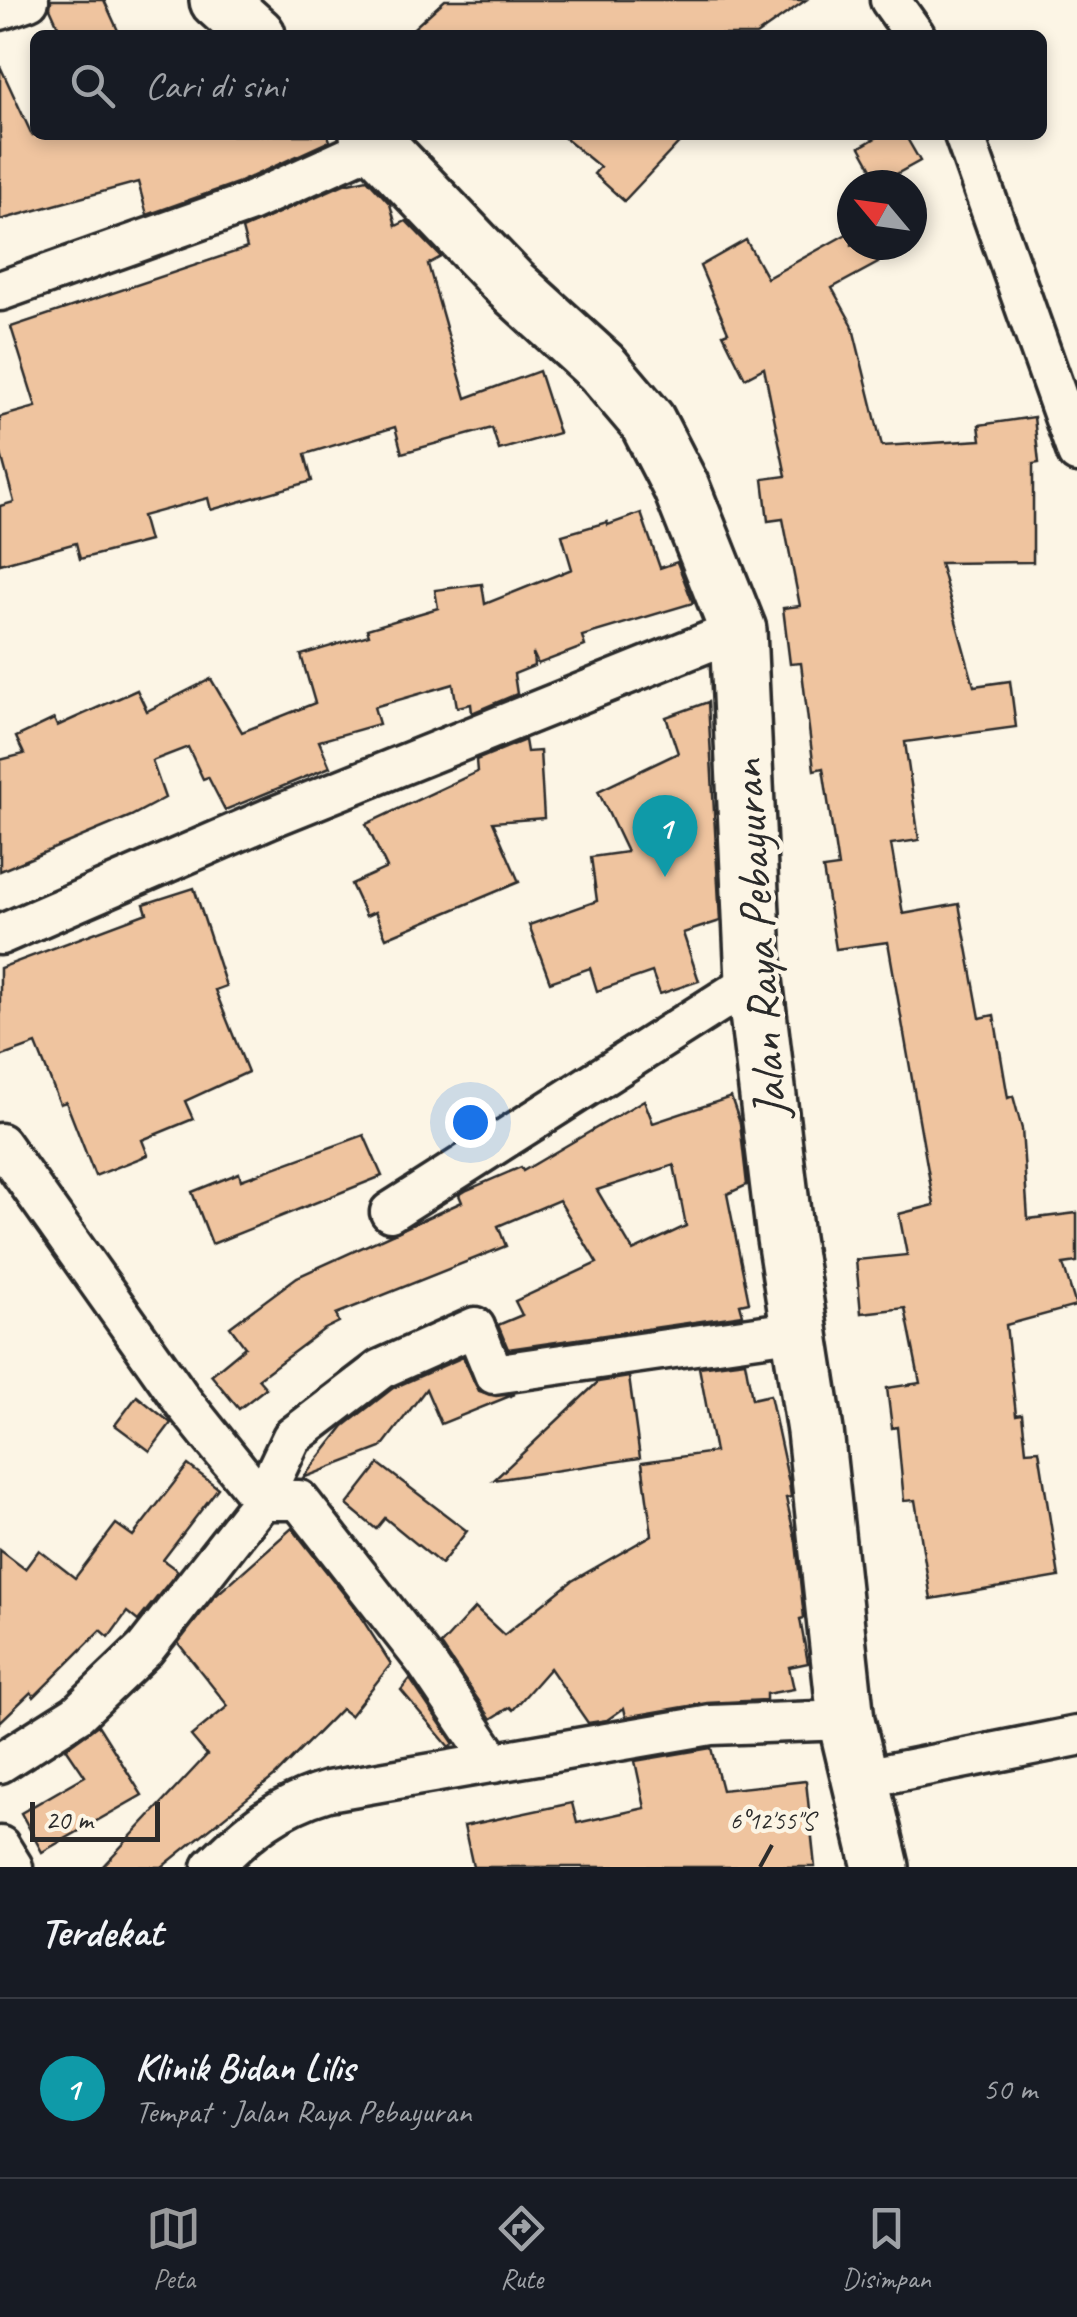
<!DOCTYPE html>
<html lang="id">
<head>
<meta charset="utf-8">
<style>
  body { margin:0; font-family:Caveat,sans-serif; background:#242831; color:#f1f3f6 }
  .compass { position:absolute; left:837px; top:170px; width:90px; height:90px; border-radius:50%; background:#171b24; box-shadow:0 5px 15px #0003; rotate:299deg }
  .scale { position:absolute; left:30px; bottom:25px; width:130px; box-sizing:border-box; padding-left:10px; border:5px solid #2b2b2b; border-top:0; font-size:28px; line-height:35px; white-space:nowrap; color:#2b2b2b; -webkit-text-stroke:8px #fcf5e5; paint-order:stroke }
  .you { position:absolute; left:470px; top:1122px; width:35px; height:35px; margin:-25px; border:8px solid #fff; border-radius:50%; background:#1a73e8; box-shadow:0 0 0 15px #1a73e833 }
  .badge { display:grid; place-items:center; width:65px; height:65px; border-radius:50%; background:#98999b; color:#fff; font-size:32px; font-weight:700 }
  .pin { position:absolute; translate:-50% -82px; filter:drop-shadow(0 2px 5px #0008) }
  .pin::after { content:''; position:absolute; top:52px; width:35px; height:30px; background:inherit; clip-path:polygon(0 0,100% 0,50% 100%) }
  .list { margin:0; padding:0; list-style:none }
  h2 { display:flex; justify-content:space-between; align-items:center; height:130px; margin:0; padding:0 40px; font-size:42px }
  h2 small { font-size:32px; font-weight:400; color:#9ea1a6 }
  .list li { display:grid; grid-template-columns:65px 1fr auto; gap:30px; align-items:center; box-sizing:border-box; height:180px; padding:0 40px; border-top:2px solid #363941 }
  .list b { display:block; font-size:38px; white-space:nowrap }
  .list p { margin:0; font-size:32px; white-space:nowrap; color:#9ea1a6 }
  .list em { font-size:32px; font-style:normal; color:#9ea1a6 }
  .icon { flex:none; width:55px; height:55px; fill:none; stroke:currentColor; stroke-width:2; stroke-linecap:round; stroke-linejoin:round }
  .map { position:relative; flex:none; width:1077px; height:1867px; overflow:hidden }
  .search { position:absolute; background:#171b24; box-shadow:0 5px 15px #0003; left:30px; right:30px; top:30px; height:110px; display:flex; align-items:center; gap:25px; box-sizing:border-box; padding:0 35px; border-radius:15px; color:#9ea1a6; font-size:38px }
  .sheet { height:310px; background:#171b24 }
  nav { display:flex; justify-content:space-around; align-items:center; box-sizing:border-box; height:140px; border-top:2px solid #363941; background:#171b24; font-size:28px; color:#9ea1a6 }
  nav a { display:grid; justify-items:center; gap:5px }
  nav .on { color:#98999b }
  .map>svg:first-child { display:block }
  .building { fill:#efc49f; stroke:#2b2b2b; stroke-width:2.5; fill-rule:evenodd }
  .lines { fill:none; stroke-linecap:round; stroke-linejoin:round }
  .minor-casing { stroke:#2b2b2b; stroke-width:45 }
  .secondary-casing { stroke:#2b2b2b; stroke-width:62 }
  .minor { stroke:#fcf5e5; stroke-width:38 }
  .secondary { stroke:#fcf5e5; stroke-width:55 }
  .ticks { fill:none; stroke:#2b2b2b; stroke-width:4 }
  .labels { text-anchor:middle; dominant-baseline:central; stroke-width:9; stroke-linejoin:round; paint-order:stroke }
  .street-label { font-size:48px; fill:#2b2b2b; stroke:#fcf5e5 }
  .ticks-label { font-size:25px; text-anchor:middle; fill:#2b2b2b; stroke:#fcf5e5; stroke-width:9; stroke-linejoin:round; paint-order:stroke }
</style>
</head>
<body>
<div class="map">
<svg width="1077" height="1867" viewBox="0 0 1077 1867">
  <rect width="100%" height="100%" fill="#fcf5e5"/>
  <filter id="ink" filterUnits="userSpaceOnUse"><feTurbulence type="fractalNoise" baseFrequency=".01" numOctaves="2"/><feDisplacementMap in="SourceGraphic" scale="20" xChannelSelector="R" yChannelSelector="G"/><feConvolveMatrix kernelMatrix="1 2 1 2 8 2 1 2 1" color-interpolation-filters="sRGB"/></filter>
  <g filter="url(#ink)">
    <!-- building -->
    <g class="building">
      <path d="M51 0H104L120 35H62L50 8Z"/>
      <path d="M445 0H806L756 35H406Z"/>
      <path d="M0 66 32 135H328L330 141 240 182 147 215 138 182 0 220Z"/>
      <path d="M561 135H686L624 201 594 174 600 167Z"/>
      <path d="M881 135H905L920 161 880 183 860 147Z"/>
      <path d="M367 179 390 204 396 226 406 221 441 257 428 264 466 398 539 371 559 433 499 450 492 428 402 453 395 427 305 454 312 481 211 510 208 498 142 516 149 541 80 559 76 543 0 564V506L14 502 0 450V417L36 407 11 327 247 248 242 229 344 184Z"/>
      <path d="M852 231V245H868L878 263 832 288 852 324 882 446 981 440 979 425 1034 417 1039 463 1033 464V562L940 563 974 686 1010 681 1016 727 905 742 919 840 891 844 903 914 959 904 980 1018 994 1015 1008 1098 1013 1096 1022 1129 1028 1219 1077 1213V1262L1063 1264 1076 1306 1006 1325 1016 1415 1022 1414 1026 1451 1039 1450 1059 1577 931 1599 915 1500 904 1501 897 1427 892 1428 887 1388 920 1383 905 1308 861 1313 856 1260 907 1255 899 1214 934 1205 888 942 836 949 823 869 838 867 823 768 814 770 801 663 790 664 783 608 800 606 783 519 768 521 763 479 786 476 764 368 745 378 723 334 728 332 700 266 746 240 767 278Z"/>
      <path d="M641 513 660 568 677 562 693 603 582 636 585 646 538 664 533 653 534 666 514 674 517 694 472 713 471 704 457 707 453 684 374 707 379 724 319 741 330 767 225 810 208 777 203 779 188 747 152 761 165 798 131 816 0 871V760L24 754 16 737 54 719 57 726 137 690 147 711 211 679 242 732 315 703 301 655 369 635 367 629 438 608 435 590 482 584 485 604 572 569 562 535 607 522 608 525Z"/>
      <path d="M708 702 720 921 683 933 699 981 660 994 652 972 597 991 590 968 550 982 529 925 597 901 591 857 627 852 598 791 678 753 666 717Z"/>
      <path d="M525 740 527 752 540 751 544 818 493 822 519 882 386 938 375 912 366 916 351 884 387 868 366 824 477 772 476 760Z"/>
      <path d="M194 888 226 986 215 990 248 1072 185 1101 193 1119 142 1140 148 1155 95 1176 66 1102 60 1104 36 1044 0 1057V968L147 913 144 904Z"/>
      <path d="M731 1097 740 1123 747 1185 727 1194 749 1302 740 1304 743 1315 508 1349 498 1325 522 1315 515 1301 597 1263 559 1200 498 1226 506 1246 336 1314 339 1322 323 1330 258 1379 266 1388 239 1409 211 1375 245 1347 230 1327 297 1277 462 1202 459 1195 467 1190 521 1167 523 1171 644 1100 653 1123ZM674 1165 686 1226 633 1251 597 1190Z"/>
      <path d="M364 1135 382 1176 212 1244 192 1192 239 1173 241 1180Z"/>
      <path d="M463 1357 479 1391 496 1396 515 1394 441 1424 426 1389 381 1448 303 1478 344 1426 393 1388Z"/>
      <path d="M745 1361 752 1399 770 1395 789 1483 791 1497 786 1498 796 1542 804 1618 800 1619 808 1663 789 1667 794 1689 766 1694V1700L707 1703 626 1717 624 1708 607 1720 588 1723 550 1668 513 1710 510 1707 491 1719 441 1645 475 1608 504 1635 572 1581 652 1535 642 1462 715 1452 699 1367Z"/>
      <path d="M629 1377 640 1458 494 1480 598 1382Z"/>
      <path d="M137 1396 171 1423 150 1451 115 1425Z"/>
      <path d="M379 1464 467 1531 441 1564 385 1518 376 1529 347 1505Z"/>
      <path d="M188 1465 218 1488 163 1560 178 1571 138 1621 127 1612 109 1637 101 1630 34 1697 31 1692 0 1722V1550L25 1569 39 1550 75 1578 116 1524 133 1536Z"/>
      <path d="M292 1528 355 1608 391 1664 350 1716 341 1709 276 1775 162 1867H102L207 1755 191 1736 228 1706 178 1643 213 1598Z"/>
      <path d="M410 1679 454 1744 449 1747 401 1690Z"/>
      <path d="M98 1725 142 1795 42 1852 21 1813 85 1776 66 1748Z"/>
      <path d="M711 1748 722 1790 806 1781 815 1867H473L464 1826 572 1803 577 1823 645 1808 635 1761Z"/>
    </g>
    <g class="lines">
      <defs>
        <g id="minor">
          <path d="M890 0 915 35"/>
          <path d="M0 10 29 0"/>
          <path d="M964 135 1077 453"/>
          <path d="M0 291 248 203 378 144"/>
          <path d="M0 935 270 818 738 630"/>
          <path d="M0 1143 184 1403 262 1500H299L425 1661 494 1763"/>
          <path d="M390 1212 754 980"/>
          <path d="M0 1763 77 1714 145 1649 262 1500 292 1437 381 1369 475 1327 494 1374 799 1330"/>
          <path d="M860 1779 1077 1736"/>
          <path d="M0 1846 13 1867"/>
          <path d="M212 1867C249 1830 277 1806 328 1791L711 1725 846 1720"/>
        </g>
        <g id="secondary">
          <path d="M218 0 257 35"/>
          <path d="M368 135 511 285 602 368 647 421 681 487 738 630 754 980 785 1238 815 1431 846 1720 881 1867"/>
        </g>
      </defs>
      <!-- minor casing -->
      <use href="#minor" class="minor-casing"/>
      <!-- secondary casing -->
      <use href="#secondary" class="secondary-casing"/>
      <!-- minor -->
      <use href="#minor" class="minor"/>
      <!-- secondary -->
      <use href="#secondary" class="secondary"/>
    </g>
  </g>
  <!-- ticks -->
  <path class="ticks" d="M760 1867 772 1845"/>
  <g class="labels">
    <!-- street labels -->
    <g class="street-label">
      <text transform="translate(758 939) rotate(-94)">Jalan Raya Pebayuran</text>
    </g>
  </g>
  <g class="ticks-label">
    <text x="772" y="1829">6°12'55"S</text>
  </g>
</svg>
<svg class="compass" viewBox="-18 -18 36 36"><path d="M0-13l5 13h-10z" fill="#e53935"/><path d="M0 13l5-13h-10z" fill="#9ea1a6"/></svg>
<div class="scale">20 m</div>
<div class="you"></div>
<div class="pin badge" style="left:665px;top:877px;background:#0f9aa8">1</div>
<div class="search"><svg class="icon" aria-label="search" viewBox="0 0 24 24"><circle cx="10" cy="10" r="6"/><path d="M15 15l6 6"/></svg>Cari di sini</div>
</div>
<section class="sheet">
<h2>Terdekat<small></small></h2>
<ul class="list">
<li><span class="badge" style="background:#0f9aa8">1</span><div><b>Klinik Bidan Lilis</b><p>Tempat · Jalan Raya Pebayuran</p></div><em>50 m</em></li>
</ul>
</section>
<nav>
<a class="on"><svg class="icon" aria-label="map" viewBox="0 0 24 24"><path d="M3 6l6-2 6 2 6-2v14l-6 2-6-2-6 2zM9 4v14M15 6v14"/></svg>Peta</a>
<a><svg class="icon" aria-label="directions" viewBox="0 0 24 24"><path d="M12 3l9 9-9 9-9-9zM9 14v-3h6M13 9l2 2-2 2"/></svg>Rute</a>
<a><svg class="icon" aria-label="saved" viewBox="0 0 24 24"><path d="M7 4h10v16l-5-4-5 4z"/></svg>Disimpan</a>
</nav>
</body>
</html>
